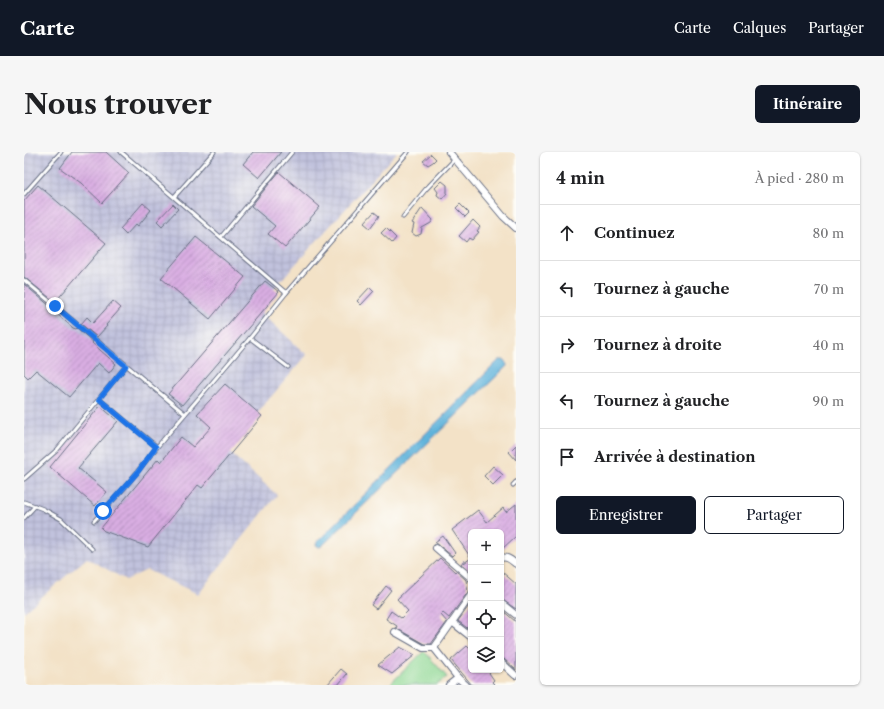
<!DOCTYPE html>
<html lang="fr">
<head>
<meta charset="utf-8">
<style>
  body { margin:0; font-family:"Libre Caslon Text",serif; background:#f6f6f6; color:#202124 }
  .controls { position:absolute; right:12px; bottom:12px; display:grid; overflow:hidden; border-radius:6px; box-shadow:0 1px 3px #0004 }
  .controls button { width:36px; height:36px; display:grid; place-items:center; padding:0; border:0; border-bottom:1px solid #e0e0e0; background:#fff; color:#202124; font:20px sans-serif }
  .stop { position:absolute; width:12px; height:12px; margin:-9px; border:3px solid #1a73e8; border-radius:50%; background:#fff }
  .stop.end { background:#1a73e8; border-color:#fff; box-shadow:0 1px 4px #0008 }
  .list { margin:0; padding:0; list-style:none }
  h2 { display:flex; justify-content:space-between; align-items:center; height:52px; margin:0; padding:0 16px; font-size:17px }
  h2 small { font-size:13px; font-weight:400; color:#757577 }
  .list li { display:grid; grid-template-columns:26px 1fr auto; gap:12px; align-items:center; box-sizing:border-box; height:56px; padding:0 16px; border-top:1px solid #e0e0e0 }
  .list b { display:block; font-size:15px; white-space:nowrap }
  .list em { font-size:13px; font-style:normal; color:#757577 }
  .actions { display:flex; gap:8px; padding:12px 16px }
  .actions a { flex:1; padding:9px 0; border:1px solid #111827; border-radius:6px; text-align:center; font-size:14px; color:#111827 }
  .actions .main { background:#111827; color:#fff }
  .icon { flex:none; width:22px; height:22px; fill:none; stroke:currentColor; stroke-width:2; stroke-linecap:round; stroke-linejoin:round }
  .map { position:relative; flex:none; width:492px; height:533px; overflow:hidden; border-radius:6px }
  header { display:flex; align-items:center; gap:24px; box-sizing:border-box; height:56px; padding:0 20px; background:#111827; color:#fff }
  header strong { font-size:19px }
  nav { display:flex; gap:22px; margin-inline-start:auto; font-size:14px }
  .intro { display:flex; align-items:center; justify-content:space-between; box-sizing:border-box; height:96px; padding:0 24px }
  h1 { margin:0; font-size:28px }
  .button { padding:10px 18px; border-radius:6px; background:#111827; color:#fff; font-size:14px; font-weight:700 }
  main { display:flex; gap:24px; padding:0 24px }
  aside { flex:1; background:#fff; border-radius:6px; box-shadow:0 1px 3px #0004 }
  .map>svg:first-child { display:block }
  .industrial { fill:url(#industrial-grid) }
  .garden { fill:#8dd793; stroke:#548378 }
  .water { fill:#5eb2da; stroke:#3c709c }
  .building { fill:url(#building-hatch) }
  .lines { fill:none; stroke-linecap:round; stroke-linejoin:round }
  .lane-casing { stroke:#676e83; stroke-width:5 }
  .street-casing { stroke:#676e83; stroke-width:8 }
  .lane { stroke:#fff; stroke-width:3 }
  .street { stroke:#fff; stroke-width:6 }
  .route { stroke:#1a73e8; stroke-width:5 }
</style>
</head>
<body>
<header>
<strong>Carte</strong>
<nav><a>Carte</a><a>Calques</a><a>Partager</a></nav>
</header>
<div class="intro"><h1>Nous trouver</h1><a class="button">Itinéraire</a></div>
<main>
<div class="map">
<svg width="492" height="533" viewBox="0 0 492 533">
  <defs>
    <pattern id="industrial-grid" width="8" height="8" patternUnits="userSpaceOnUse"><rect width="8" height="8" fill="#c1c2dd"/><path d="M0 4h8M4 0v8" fill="none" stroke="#a5a7c0"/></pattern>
    <pattern id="building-hatch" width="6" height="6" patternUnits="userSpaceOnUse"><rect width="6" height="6" fill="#d9ade2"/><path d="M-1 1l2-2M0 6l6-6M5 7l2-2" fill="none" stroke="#af8dba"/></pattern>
  </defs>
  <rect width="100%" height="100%" fill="#fdfcf7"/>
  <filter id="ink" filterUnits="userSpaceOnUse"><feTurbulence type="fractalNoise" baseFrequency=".025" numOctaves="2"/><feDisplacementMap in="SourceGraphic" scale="8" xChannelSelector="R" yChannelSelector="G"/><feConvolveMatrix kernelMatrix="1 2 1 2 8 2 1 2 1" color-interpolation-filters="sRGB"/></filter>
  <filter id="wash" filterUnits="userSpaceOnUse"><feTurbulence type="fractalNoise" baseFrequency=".012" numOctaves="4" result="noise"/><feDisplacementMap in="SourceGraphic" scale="16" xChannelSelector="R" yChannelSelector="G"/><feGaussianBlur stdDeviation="0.9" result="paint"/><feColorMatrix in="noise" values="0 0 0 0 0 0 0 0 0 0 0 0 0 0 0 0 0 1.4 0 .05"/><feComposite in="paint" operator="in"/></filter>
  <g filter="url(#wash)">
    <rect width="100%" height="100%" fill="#f3e2c7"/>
    <!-- industrial -->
    <path class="industrial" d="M0 0H373L232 156 283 203 202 297 253 343 174 442 123 418 102 428 63 406 0 460Z"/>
    <!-- garden -->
    <path class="garden" d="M400 499 423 525 413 533H365Z"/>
    <!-- water -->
    <path class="water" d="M475 208H479L482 209 483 214 298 394 295 395 292 393 293 390Z"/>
    <g id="blocks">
      <!-- building -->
      <g class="building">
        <path d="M48 0H82L105 21 78 51 57 31 36 16Z"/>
        <path d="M229 0H257L235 26 219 12Z"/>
        <path d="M407 2 412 7 409 10 404 13 399 9Z"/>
        <path d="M255 20 296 55 261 96 244 82 251 74 227 54Z"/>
        <path d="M418 29 423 33V41L418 47 413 43 414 40 411 36Z"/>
        <path d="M14 33 82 91 31 150 0 125V49Z"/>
        <path d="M119 51 127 58 114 74 112 72 102 83 96 77Z"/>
        <path d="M149 52 154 57 138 74 133 69Z"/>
        <path d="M436 52 445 61 441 65 432 56Z"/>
        <path d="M398 56 409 68 407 71 398 76 397 82 392 84 388 81 390 72 388 71Z"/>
        <path d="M350 60 355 64 346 76 340 71Z"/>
        <path d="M449 68 456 75 453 79 455 80 448 88 445 86 442 90 435 84Z"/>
        <path d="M362 76 372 86 368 91 357 81Z"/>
        <path d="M172 85 221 125 186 167 137 126Z"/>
        <path d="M241 129 255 140 158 253 144 242Z"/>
        <path d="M0 132 27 155 26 156 49 176 52 177 53 176 69 190 68 191 92 212 85 221 74 211 45 245 12 218 4 226 0 222Z"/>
        <path d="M346 135 350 139 337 153 333 149Z"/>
        <path d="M89 149 97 156 82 173 83 174 73 185 57 172 63 165 69 171Z"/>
        <path d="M201 232 238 264 178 336 174 333 124 395 80 379 77 376 134 307 137 310 157 285 169 295 187 275 173 262Z"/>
        <path d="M76 254 94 269 54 316 83 340 71 354 26 315Z"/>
        <path d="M492 293V308L485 300Z"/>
        <path d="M469 314 479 323 469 333 460 324Z"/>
        <path d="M492 352V384L477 398V380H447V420L437 412 440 408V411L447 406 428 378 454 358 463 370 479 356 482 360Z"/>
        <path d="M419 384 431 401 428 404 411 390Z"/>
        <path d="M416 406 431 420 432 419 442 428 444 440 425 466 419 461 417 463 423 470 407 492H400L372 476 373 474 362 467 367 459 377 466 384 459 373 447Z"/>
        <path d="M477 419 492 432V457L477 447Z"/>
        <path d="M362 434 367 438 352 457 347 453Z"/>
        <path d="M447 451V479L434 469Z"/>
        <path d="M477 457 492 470V518L480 507 477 506Z"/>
        <path d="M443 494 447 498V518H463L470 528 468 530 471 533H448L427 508Z"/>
        <path d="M376 495 391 503 368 522 354 513Z"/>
        <path d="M317 517 323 522 314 533H303Z"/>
      </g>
    </g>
  </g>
  <g filter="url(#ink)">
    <use href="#blocks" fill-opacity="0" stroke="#676e83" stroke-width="1"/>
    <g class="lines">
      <defs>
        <g id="lane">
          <path d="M97 0 262 141"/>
          <path d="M0 42 37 0"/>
          <path d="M150 45 190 0"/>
          <path d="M379 65 402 37 431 7"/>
          <path d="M197 85 268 0"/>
          <path d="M0 128 161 262"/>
          <path d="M226 186 264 215"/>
          <path d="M75 247 133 295"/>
          <path d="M0 327 33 298 102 214"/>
          <path d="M489 333 492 330"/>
          <path d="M0 350 19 357 37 367 68 397"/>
          <path d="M0 366 11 354"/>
          <path d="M70 369 102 334 133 295 226 186 262 141 384 0"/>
        </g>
        <g id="street">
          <path d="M425 0 479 64 492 76"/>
          <path d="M412 396 447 426"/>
          <path d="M477 406C483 404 487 408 492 412"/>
          <path d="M477 451 492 463"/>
          <path d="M428 470 447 485"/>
          <path d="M371 480 399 496H410L447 443"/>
          <path d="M410 496 434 526 442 533"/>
          <path d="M477 510 491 523"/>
          <path d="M425 533 434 526"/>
        </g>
      </defs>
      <!-- lane casing -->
      <use href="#lane" class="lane-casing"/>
      <!-- street casing -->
      <use href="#street" class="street-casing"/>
      <!-- lane -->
      <use href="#lane" class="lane"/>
      <!-- street -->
      <use href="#street" class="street"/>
    </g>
  </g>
  <g class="lines" filter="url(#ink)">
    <!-- route -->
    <path class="route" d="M31 154 102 214 75 247 132 295 113 321 79 359"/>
  </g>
</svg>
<div class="controls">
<button>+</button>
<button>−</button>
<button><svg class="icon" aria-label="locate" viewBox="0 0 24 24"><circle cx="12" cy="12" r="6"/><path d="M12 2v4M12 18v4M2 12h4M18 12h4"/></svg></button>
<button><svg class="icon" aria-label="layers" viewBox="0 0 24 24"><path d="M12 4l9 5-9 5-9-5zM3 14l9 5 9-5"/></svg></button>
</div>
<div class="stop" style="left:79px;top:359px"></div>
<div class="stop end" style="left:31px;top:154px"></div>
</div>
<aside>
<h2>4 min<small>À pied · 280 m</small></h2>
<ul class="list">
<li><svg class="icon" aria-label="ahead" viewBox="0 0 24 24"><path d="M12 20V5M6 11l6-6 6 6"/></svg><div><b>Continuez</b></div><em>80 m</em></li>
<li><svg class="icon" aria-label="left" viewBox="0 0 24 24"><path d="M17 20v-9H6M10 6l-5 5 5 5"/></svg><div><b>Tournez à gauche</b></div><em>70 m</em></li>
<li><svg class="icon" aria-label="right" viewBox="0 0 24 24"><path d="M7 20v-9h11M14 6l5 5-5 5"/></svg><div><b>Tournez à droite</b></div><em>40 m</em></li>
<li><svg class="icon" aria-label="left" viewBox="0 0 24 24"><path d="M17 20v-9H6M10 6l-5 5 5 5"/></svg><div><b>Tournez à gauche</b></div><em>90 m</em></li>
<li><svg class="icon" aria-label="arrive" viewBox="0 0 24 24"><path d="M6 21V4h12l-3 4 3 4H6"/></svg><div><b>Arrivée à destination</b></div></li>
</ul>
<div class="actions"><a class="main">Enregistrer</a><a>Partager</a></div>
</aside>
</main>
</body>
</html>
